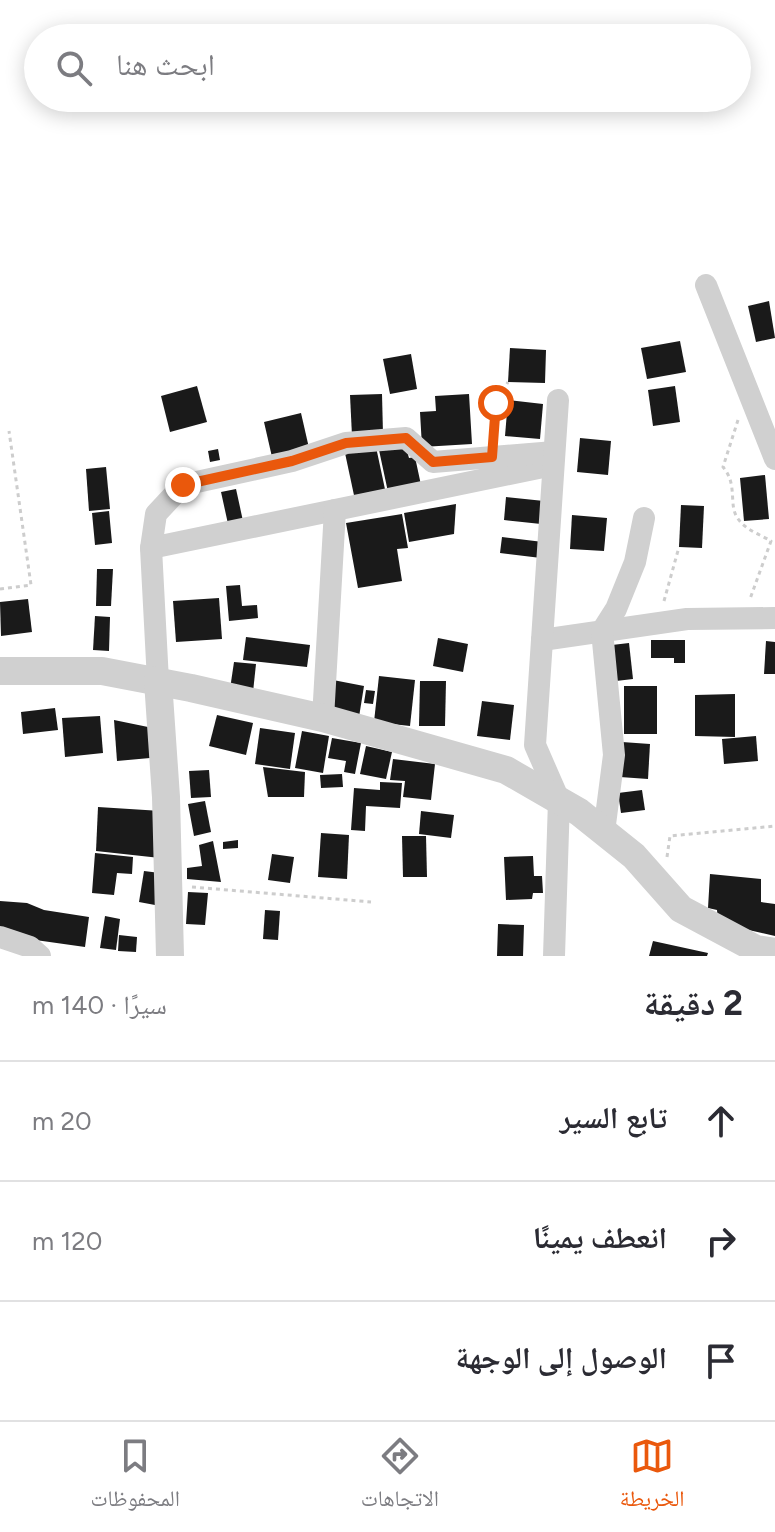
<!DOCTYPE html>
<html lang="ar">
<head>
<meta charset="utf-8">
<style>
  body { margin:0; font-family:Figtree,"Noto Naskh Arabic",sans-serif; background:#f7f7f7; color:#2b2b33; direction:rtl }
  .stop { position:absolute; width:24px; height:24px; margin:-18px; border:6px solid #ea580c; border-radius:50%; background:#fff }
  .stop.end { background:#ea580c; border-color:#fff; box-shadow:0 2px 8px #0008 }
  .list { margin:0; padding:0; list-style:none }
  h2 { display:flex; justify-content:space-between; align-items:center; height:104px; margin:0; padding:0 32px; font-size:34px }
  h2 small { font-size:26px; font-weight:400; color:#7c7c81 }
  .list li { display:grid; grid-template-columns:52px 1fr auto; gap:24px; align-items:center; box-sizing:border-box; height:120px; padding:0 32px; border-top:2px solid #e1e1e2 }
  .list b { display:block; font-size:30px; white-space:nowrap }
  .list em { font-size:26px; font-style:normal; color:#7c7c81 }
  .icon { flex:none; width:44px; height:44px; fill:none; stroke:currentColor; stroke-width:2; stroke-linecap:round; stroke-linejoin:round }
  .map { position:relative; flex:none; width:775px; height:956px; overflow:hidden; direction:ltr }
  .search { position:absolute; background:#fff; box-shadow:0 4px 20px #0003; left:24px; right:24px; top:24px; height:88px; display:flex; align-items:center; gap:20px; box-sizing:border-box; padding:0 28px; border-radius:44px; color:#7c7c81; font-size:30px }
  .sheet { height:464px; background:#fff }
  nav { display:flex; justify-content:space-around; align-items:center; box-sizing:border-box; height:112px; border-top:2px solid #e1e1e2; background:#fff; font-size:22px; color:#7c7c81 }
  nav a { display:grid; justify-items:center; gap:4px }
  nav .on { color:#ea580c }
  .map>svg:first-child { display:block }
  .building { fill:#1a1a1a }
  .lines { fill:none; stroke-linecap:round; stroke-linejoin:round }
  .path { stroke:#cdcdcd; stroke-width:3; stroke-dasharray:4 4; stroke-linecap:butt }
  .minor { stroke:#d0d0d0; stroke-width:22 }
  .tertiary { stroke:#d0d0d0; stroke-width:28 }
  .route { stroke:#ea580c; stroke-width:10 }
</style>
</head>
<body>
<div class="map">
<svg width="775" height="956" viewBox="0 0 775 956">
  <rect width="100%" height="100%" fill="#fff"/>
  <!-- building -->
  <g class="building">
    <path d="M769 301 775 338 756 342 748 306Z"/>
    <path d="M680 341 686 372 647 379 641 348Z"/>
    <path d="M510 348 546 350 545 383 508 382Z"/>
    <path d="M411 354 417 389 390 394 383 359Z"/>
    <path d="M197 386 207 422 170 432 161 396Z"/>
    <path d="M675 386 680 422 653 426 648 390Z"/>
    <path d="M382 394 383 434 352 436 350 395Z"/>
    <path d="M469 394 472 444 422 447 420 412 436 411 435 396Z"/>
    <path d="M508 400 543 404 540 439 505 436Z"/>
    <path d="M301 413 309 448 272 457 264 422Z"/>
    <path d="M580 438 611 441 608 475 577 472Z"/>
    <path d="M405 444 409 458 415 457 421 485 388 492 379 450Z"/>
    <path d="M376 447 386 494 355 500 345 453Z"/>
    <path d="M218 449 220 460 210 462 208 451Z"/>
    <path d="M106 467 110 509 89 511 86 469Z"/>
    <path d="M765 475 769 519 744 521 740 478Z"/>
    <path d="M236 489 243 521 228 524 221 492Z"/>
    <path d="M506 497 544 501 541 524 504 520Z"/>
    <path d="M456 504 454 534 409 542 404 513Z"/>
    <path d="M681 505 704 506 702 548 679 547Z"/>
    <path d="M109 511 112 543 95 545 92 513Z"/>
    <path d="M402 514 408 548 397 549 402 581 358 588 346 523Z"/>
    <path d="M572 515 607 518 604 551 570 549Z"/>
    <path d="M502 537 543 542 541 558 500 553Z"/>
    <path d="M97 569H113L111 606H96Z"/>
    <path d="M240 585 242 606 257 605 258 618 229 621 226 586Z"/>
    <path d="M219 598 222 639 176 642 173 601Z"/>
    <path d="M28 599 32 632 1 636 0 602Z"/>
    <path d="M95 616 110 617 109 651 93 650Z"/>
    <path d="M246 637 310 645 307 667 243 660Z"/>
    <path d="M438 638 468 644 463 672 433 666Z"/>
    <path d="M651 640H685V663H674V658H651Z"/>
    <path d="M766 641 775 642V674H764Z"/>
    <path d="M629 643 633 679 616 681 612 645Z"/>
    <path d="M234 662 256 664 253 692 230 689Z"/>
    <path d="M379 676 415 680 410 726 374 722Z"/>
    <path d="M333 680 364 686 359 717 328 712Z"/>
    <path d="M420 681H446L445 726H419Z"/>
    <rect x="624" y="686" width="33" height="48"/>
    <path d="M366 690 375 691 373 704 364 703Z"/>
    <path d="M735 694V737L695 736V695Z"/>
    <path d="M482 701 514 705 510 740 477 736Z"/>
    <path d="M55 708 58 730 23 734 21 712Z"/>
    <path d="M217 715 253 723 246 755 209 746Z"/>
    <path d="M100 716 103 753 65 757 62 718Z"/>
    <path d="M114 720 148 727 150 758 117 761Z"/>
    <path d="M260 728 295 733 290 769 255 764Z"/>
    <path d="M302 731 329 736 323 773 295 768Z"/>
    <path d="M756 736 758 761 724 764 722 739Z"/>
    <path d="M332 738 361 743 355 774 344 772 346 761 328 758Z"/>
    <path d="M622 742 650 744 648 779 620 777Z"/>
    <path d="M366 746 392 752 386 779 360 774Z"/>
    <path d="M393 759 435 764 431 800 403 797 405 781 390 780Z"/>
    <path d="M263 767 305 772 304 797H268Z"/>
    <path d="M209 770 211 797 191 798 189 771Z"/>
    <path d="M342 774 343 787 321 788 320 775Z"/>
    <path d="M380 782 402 783 400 808 366 806 365 831 351 830 354 788 380 790Z"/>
    <path d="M642 790 645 810 621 813 618 793Z"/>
    <path d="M205 801 211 832 194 836 188 804Z"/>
    <path d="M98 807 161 811 160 858 96 851Z"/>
    <path d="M421 811 454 815 451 838 419 834Z"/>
    <path d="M321 833 349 835 347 879 318 877Z"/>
    <path d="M402 836H426L427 877H403Z"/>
    <path d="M238 840V848L223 849V842Z"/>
    <path d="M213 841 221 882 187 879V868L202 866 199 845Z"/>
    <path d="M95 853 133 857 132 874 117 873 114 895 92 893Z"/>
    <path d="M272 854 294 857 290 883 268 880Z"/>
    <path d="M533 856 534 876H542L543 893H533L532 899 506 900 504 857Z"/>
    <path d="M144 871 160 873 155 905 139 902Z"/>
    <path d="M710 874 761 879V902L775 904V936L718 923 717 910 708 908Z"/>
    <path d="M188 892 208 893 205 925 186 924Z"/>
    <path d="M0 901 27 903 44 910 89 917 85 947 0 935Z"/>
    <path d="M265 910 280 911 278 940 263 939Z"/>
    <path d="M105 916 120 919 116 950 100 948Z"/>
    <path d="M498 924 524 925 523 956H497Z"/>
    <path d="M119 935 137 937 136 952 118 951Z"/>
    <path d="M653 941 708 953 707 956H649Z"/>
  </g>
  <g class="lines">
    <!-- path -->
    <g class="path">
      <path d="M738 420 723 467C739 486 727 506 739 520 746 530 761 535 771 541L750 599"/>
      <path d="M493 437 496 403 508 382"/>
      <path d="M0 589 31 585 9 431"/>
      <path d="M664 601 679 547"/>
      <path d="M667 857 670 836 775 826"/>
      <path d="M192 887 371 902"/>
    </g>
    <!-- minor -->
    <g class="minor">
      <path d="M706 285 775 459"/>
      <path d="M151 548 553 465"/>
      <path d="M542 640 687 619 775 618"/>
      <path d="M158 681 151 548 156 514 183 485 292 461 346 443 406 438 433 462 554 452"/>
      <path d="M323 718 335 510"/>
      <path d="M604 832 614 755 602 631 616 609 635 562 644 518"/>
      <path d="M0 937 30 947 40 956"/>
      <path d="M554 956 559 800 535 745 558 400"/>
    </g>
    <!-- tertiary -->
    <g class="tertiary">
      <path d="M0 671H102L191 688 323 718 506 770 579 812 634 856 681 909 756 949 775 952"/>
      <path d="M158 681 166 797 170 956"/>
    </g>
  </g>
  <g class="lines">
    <!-- route -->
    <path class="route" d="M183 485 292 461 346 443 406 438 433 462 492 457 496 403"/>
  </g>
</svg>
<div class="stop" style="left:496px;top:403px"></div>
<div class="stop end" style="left:183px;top:485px"></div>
<div class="search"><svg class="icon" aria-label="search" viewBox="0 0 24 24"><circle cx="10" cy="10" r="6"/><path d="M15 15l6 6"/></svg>ابحث هنا</div>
</div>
<section class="sheet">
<h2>2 دقيقة<small>سيرًا · 140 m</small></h2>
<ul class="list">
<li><svg class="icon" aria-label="ahead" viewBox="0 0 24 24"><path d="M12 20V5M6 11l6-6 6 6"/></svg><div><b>تابع السير</b></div><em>20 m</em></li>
<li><svg class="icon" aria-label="right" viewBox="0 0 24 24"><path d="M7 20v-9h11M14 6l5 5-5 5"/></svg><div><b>انعطف يمينًا</b></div><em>120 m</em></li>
<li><svg class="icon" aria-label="arrive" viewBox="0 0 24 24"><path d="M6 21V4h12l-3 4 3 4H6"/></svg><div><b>الوصول إلى الوجهة</b></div></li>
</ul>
</section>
<nav>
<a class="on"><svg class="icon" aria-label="map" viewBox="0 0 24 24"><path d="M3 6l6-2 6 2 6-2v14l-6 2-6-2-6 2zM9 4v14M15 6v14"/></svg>الخريطة</a>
<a><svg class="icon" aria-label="directions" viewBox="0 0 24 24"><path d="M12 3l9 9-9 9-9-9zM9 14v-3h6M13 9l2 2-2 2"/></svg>الاتجاهات</a>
<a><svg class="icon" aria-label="saved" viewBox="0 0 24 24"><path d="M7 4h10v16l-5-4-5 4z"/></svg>المحفوظات</a>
</nav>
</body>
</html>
